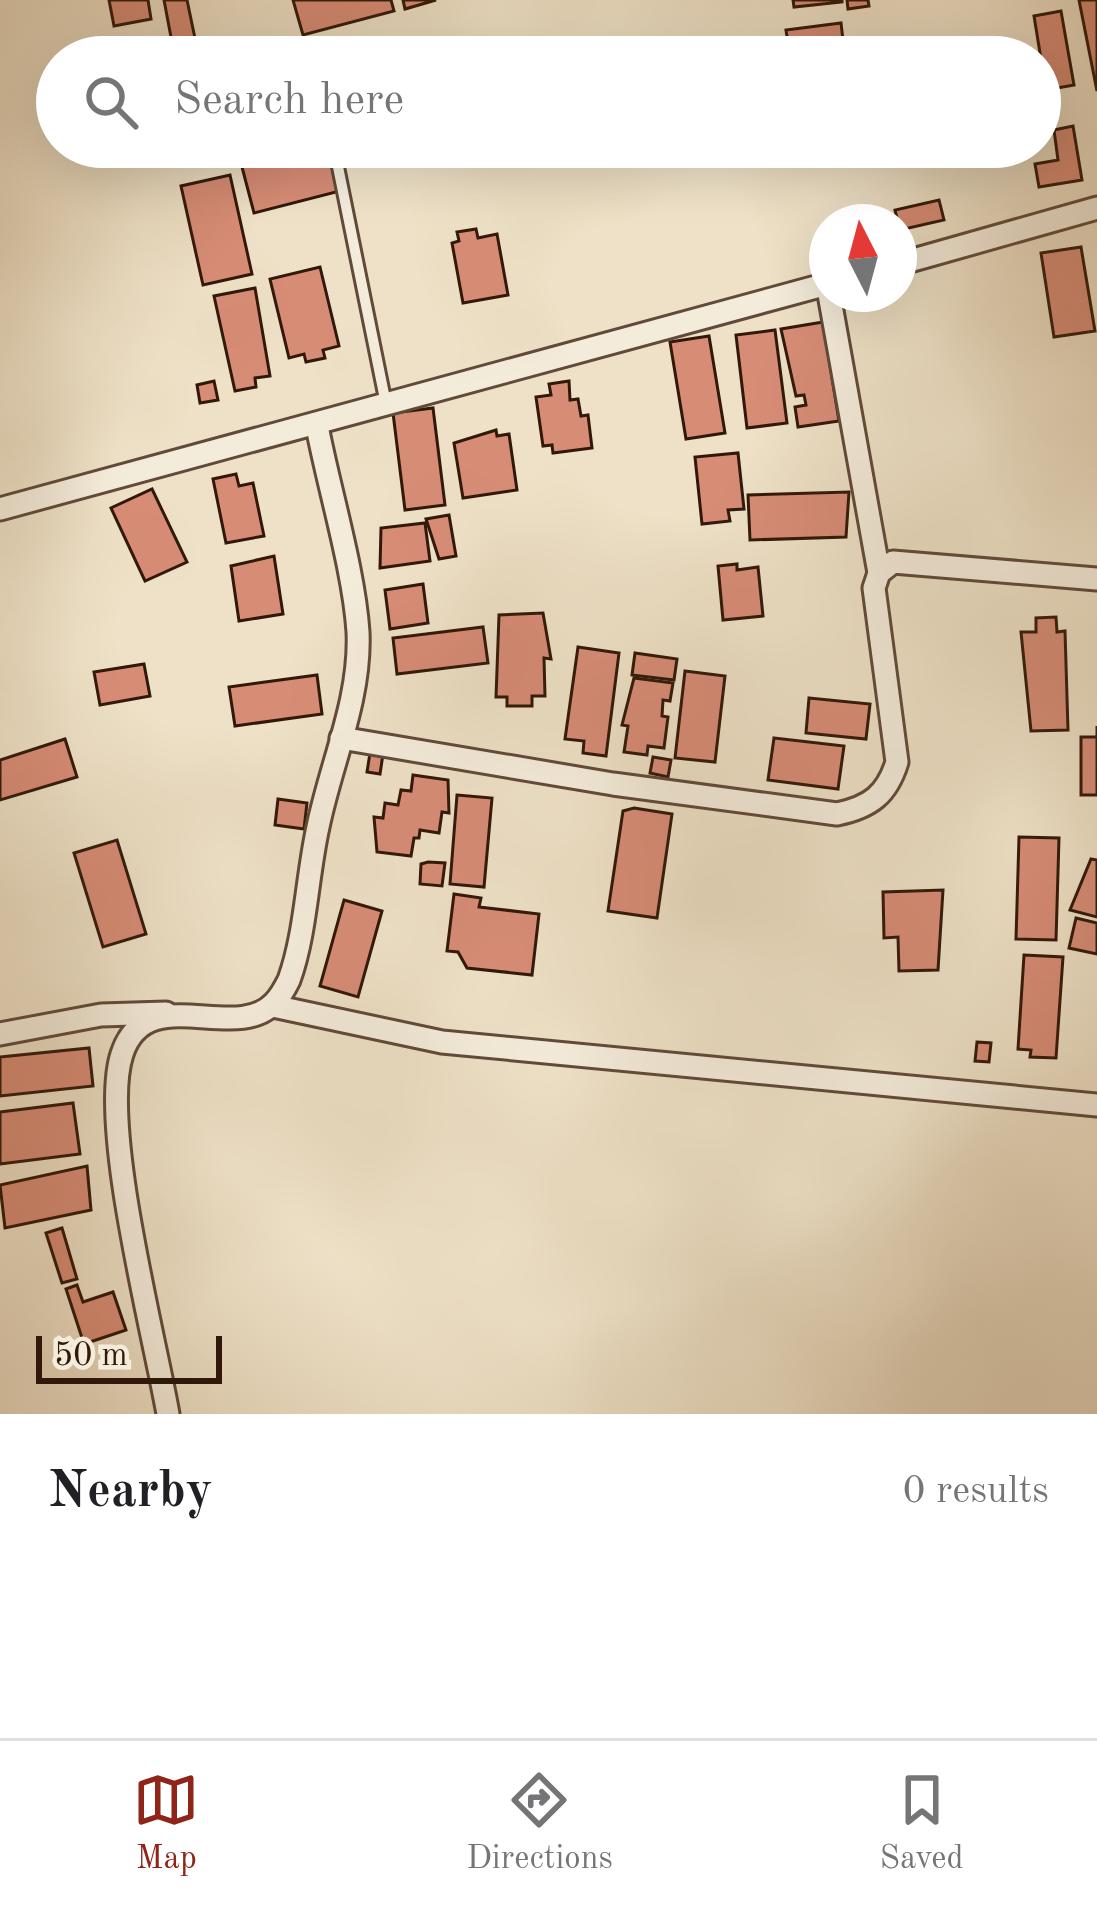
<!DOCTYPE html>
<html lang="en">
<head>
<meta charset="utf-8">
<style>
  body { margin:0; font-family:"Old Standard TT",serif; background:#f2f2f2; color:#202124 }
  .compass { position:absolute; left:809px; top:204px; width:108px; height:108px; border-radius:50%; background:#fff; box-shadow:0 12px 48px #0002; rotate:354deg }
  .scale { position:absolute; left:36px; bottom:30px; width:186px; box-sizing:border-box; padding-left:12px; border:6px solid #32180a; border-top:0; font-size:33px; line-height:42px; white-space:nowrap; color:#32180a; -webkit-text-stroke:9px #f4ecdb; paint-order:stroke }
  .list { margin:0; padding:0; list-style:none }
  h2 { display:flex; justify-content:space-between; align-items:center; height:156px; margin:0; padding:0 48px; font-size:51px }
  h2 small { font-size:39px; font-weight:400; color:#757577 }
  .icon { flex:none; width:66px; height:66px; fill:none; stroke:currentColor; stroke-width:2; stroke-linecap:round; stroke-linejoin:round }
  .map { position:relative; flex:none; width:1097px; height:1414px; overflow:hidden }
  .search { position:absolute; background:#fff; box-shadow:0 12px 48px #0002; left:36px; right:36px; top:36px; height:132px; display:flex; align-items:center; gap:30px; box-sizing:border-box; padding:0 42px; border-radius:66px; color:#757577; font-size:45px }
  .sheet { height:324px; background:#fff }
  nav { display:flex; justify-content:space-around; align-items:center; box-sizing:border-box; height:168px; border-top:3px solid #e0e0e0; background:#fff; font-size:33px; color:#757577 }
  nav a { display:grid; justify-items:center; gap:6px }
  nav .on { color:#8f2418 }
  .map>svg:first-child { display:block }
  .building { fill:#d78c76; stroke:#32180a; stroke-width:3 }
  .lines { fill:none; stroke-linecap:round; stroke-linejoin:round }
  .lane-casing { stroke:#614a39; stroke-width:16 }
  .street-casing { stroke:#614a39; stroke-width:27 }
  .lane { stroke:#f4ecdb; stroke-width:10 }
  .street { stroke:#f4ecdb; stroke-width:21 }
</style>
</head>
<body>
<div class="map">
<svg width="1097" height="1414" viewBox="0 0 1097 1414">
  <rect width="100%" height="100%" fill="#eee1c7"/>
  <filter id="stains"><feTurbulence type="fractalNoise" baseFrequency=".00167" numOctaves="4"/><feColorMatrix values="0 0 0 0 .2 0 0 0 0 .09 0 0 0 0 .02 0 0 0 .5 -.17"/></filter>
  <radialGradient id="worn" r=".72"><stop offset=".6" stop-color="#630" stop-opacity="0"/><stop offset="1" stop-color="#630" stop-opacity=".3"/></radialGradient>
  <!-- building -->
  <g class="building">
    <path d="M109 0H148L151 19 114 26Z"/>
    <path d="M164 0H187L197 48 174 53Z"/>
    <path d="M293 0H391L394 11 303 35Z"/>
    <path d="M403 0H436L405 9Z"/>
    <path d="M793 0H842V2L794 7Z"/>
    <path d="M847 0H868L869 6 848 9Z"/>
    <path d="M1079 0H1097V91Z"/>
    <path d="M1061 11 1074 85 1046 90 1034 16Z"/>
    <path d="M841 23 845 57H771L770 46 788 43 786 30Z"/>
    <path d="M702 39 706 57H619Z"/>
    <path d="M306 43 309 57H238Z"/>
    <path d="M1073 126 1082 180 1039 187 1035 164 1058 160 1054 130Z"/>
    <path d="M329 147 340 191 254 213 242 167Z"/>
    <path d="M489 147H526L491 155Z"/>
    <path d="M230 175 252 274 203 285 181 186Z"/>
    <path d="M939 200 944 220 900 230 895 210Z"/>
    <path d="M476 229 478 238 497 234 508 295 463 303 452 243 459 241 457 232Z"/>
    <path d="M1081 247 1095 331 1054 337 1041 253Z"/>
    <path d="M320 267 339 346 323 350 325 358 306 362 304 354 289 358 270 279Z"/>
    <path d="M255 288 270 376 255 378 256 387 235 391 214 296Z"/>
    <path d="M823 322 839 421 798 427 795 407 806 405 804 395 796 396 781 329Z"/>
    <path d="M775 330 787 423 747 428 736 335Z"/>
    <path d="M709 336 725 433 686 439 670 342Z"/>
    <path d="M214 381 218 400 200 403 197 385Z"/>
    <path d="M569 381 570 400 578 399 581 416 588 415 592 448 553 453 552 445 543 446 536 397 551 395 549 384Z"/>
    <path d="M433 408 445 505 405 510 393 413Z"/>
    <path d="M496 430 497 436 509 434 517 490 463 498 454 443Z"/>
    <path d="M738 453 744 509 728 510 730 521 702 524 695 457Z"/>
    <path d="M236 474 239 486 253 483 264 536 226 543 213 479Z"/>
    <path d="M152 489 187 562 145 581 111 508Z"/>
    <path d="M849 492 846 537 750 540 748 495Z"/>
    <path d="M449 515 456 556 439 559 426 519Z"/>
    <path d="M425 523 430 561 380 568 381 528Z"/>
    <path d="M274 556 283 614 239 621 231 566Z"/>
    <path d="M737 564V570L758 567 763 616 723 620 718 566Z"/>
    <path d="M423 584 428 623 390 629 385 590Z"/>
    <path d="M543 613 551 659 544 658 545 696H532V706H507V697H496L499 615Z"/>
    <path d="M1056 617 1057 632 1065 631 1068 730 1031 731 1021 632H1036V618Z"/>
    <path d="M483 627 488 663 397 674 393 638Z"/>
    <path d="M578 647 619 653 606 756 583 753 584 741 565 739Z"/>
    <path d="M635 653 677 659 674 680 632 675Z"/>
    <path d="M144 664 150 696 100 705 94 672Z"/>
    <path d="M685 671 725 676 715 762 675 758Z"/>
    <path d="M317 675 322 714 235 726 229 687Z"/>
    <path d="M634 678 673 683 670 701 663 700 662 716 668 717 664 748 648 746 647 755 624 752 628 726 622 725Z"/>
    <path d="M809 698 870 704 866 739 806 733Z"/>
    <path d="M1097 726V795H1081V737H1097Z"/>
    <path d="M774 738 844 746 838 789 768 780Z"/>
    <path d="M65 739 77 777 0 800V760Z"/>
    <path d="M370 753 383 754 380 774 367 772Z"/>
    <path d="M653 757 671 760 668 777 650 773Z"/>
    <path d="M413 775 448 780 449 813 442 812 439 833 420 830 419 838H414L411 856 377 852 374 817 383 818 385 803 398 805 401 790 411 791Z"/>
    <path d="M457 795 492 798 484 887 450 884Z"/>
    <path d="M278 799 307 803 304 829 275 825Z"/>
    <path d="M634 808 672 814 657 918 608 911 623 811Z"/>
    <path d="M1019 837 1059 838 1056 940 1016 939Z"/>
    <path d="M117 840 146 934 103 947 74 853Z"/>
    <path d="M1091 859 1097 860V917L1070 910Z"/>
    <path d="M428 862 445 863 442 886 420 884 421 864Z"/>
    <path d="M943 890 938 970 899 971 898 937 884 938 883 892Z"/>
    <path d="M454 894 481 898 479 907 539 914 532 975 467 968 458 952 447 951Z"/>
    <path d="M344 900 382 911 358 997 320 986Z"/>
    <path d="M1076 918 1097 923V954L1069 948Z"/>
    <path d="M1024 955 1063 957 1056 1058 1030 1057 1031 1050 1018 1049Z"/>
    <path d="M977 1042 991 1043 989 1062 975 1061Z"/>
    <path d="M89 1048 93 1086 0 1096V1057Z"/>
    <path d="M73 1103 80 1154 0 1164V1112Z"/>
    <path d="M87 1166 91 1210 5 1228 0 1185Z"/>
    <path d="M62 1228 77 1279 62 1283 46 1233Z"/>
    <path d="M77 1285 83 1302 113 1292 126 1330 84 1344 66 1289Z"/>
  </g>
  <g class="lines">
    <defs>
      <path id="lane" d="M334 147 386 404"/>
      <g id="street">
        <path d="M899 264 1097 208"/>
        <path d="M829 294 879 573"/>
        <path d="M0 509 827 284"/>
        <path d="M341 738 613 784 837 814C871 807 887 794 897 762L874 588 879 573 893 562 1097 579"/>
        <path d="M273 1006 442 1042 1097 1105"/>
        <path d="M0 1034 101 1015 166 1013"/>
        <path d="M168 1414C154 1334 99 1124 122 1054 146 980 235 1044 274 1003 279 998 286 986 289 980 306 933 307 876 318 827 331 763 361 699 358 632 354 570 329 489 317 426"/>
      </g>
    </defs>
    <!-- lane casing -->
    <use href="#lane" class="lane-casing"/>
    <!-- street casing -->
    <use href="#street" class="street-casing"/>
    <!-- lane -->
    <use href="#lane" class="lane"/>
    <!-- street -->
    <use href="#street" class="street"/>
  </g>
  <rect width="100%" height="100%" filter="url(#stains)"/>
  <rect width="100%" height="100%" fill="url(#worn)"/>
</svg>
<svg class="compass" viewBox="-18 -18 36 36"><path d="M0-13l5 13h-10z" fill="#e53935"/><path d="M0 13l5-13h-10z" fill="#757577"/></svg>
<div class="scale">50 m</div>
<div class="search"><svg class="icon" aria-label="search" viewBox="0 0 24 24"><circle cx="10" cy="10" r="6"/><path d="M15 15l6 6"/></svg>Search here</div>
</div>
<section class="sheet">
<h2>Nearby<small>0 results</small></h2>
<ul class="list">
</ul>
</section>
<nav>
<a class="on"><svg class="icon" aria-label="map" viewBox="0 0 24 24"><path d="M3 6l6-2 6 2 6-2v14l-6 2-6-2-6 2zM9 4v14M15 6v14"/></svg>Map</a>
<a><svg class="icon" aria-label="directions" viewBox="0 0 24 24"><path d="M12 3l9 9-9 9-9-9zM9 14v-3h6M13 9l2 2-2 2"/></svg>Directions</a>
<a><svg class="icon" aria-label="saved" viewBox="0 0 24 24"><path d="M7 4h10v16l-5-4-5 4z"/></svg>Saved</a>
</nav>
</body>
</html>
